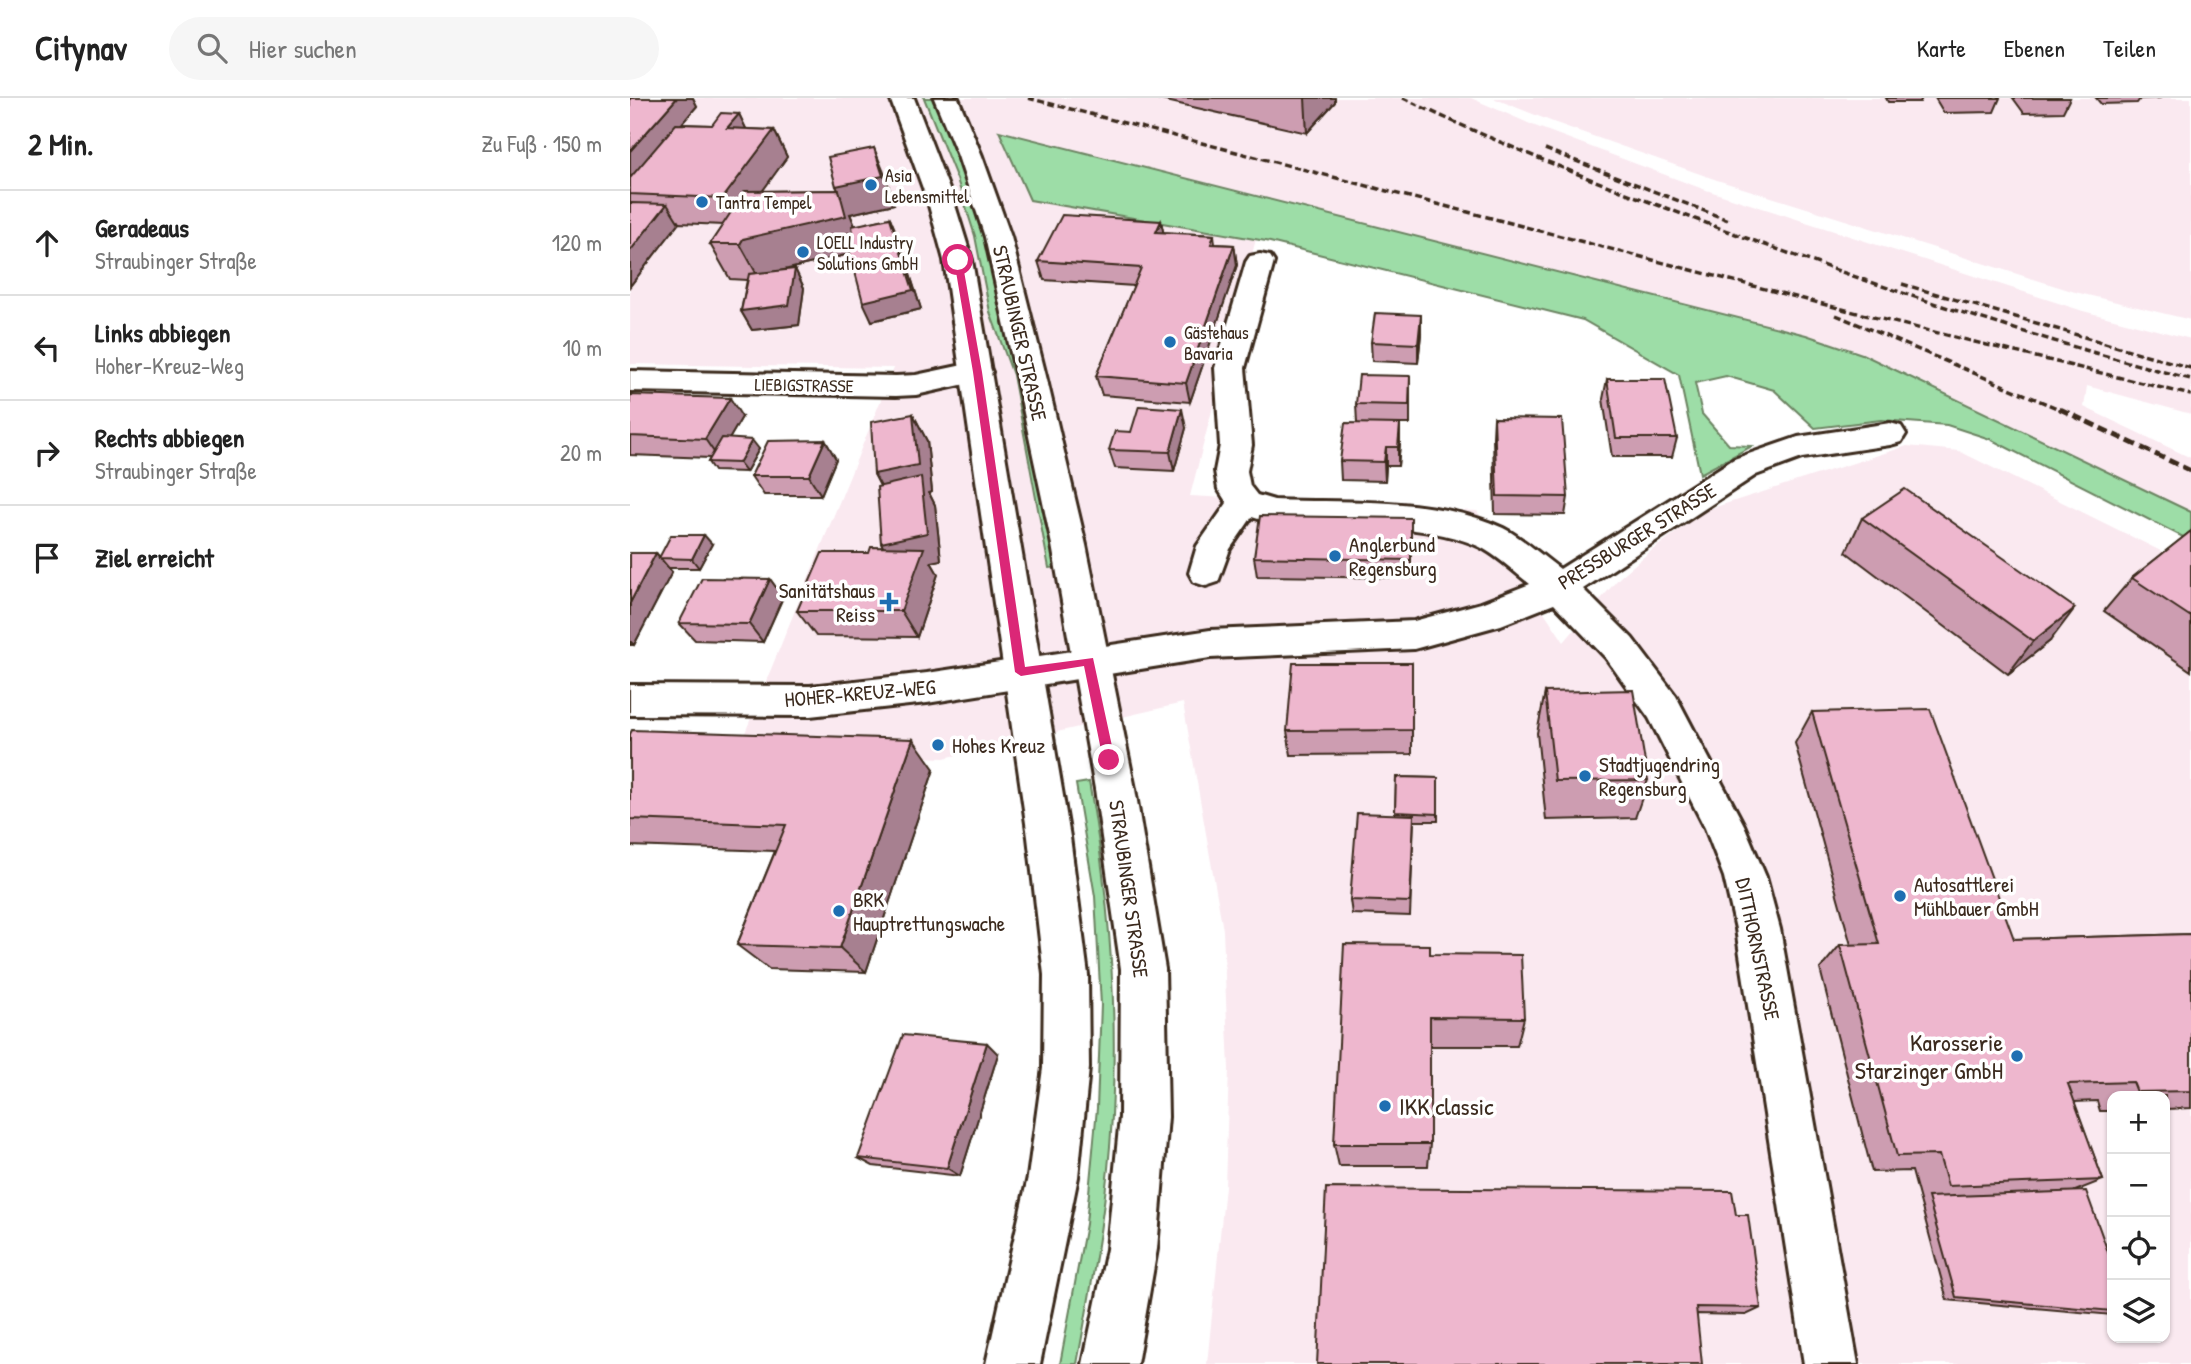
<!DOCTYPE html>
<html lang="de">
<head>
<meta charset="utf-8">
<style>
  body { margin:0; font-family:"Patrick Hand",sans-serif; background:#f6f6f6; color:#222 }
  .controls { position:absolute; right:21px; bottom:21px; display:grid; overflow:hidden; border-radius:14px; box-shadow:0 2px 5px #0004 }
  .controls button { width:63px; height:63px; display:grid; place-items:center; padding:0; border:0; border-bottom:2px solid #e0e0e0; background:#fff; color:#222; font:35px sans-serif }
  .stop { position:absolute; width:21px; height:21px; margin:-16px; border:5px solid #db2777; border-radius:50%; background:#fff }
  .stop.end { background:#db2777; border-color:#fff; box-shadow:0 2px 7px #0008 }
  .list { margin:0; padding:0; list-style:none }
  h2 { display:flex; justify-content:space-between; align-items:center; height:91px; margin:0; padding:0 28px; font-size:30px }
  h2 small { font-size:23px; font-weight:400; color:#767676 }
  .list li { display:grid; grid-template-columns:46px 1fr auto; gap:21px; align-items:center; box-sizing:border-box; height:105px; padding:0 28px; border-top:2px solid #e0e0e0 }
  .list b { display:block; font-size:26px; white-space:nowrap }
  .list p { margin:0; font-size:23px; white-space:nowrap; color:#767676 }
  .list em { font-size:23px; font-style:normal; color:#767676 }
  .icon { flex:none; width:38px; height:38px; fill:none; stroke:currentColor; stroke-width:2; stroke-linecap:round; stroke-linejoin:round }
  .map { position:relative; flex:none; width:1561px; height:1266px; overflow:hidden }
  header { display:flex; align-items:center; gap:42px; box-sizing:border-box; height:98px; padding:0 35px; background:#fff; border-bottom:2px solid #e0e0e0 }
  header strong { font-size:33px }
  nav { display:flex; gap:38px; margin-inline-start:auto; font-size:24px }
  .search { width:490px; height:63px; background:#f6f6f6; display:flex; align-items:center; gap:18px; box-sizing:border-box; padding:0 24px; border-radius:38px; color:#767676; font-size:26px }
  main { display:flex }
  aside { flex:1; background:#fff }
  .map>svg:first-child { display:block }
  .built { fill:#fae9f0; fill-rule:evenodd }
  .green { fill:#9ddda7; stroke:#6c8462; stroke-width:2 }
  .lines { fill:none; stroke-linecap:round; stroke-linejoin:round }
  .minor-casing { stroke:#3b2a1e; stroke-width:6 }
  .major-casing { stroke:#3b2a1e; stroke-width:6 }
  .minor { fill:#fff; fill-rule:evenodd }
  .major { fill:#fff; fill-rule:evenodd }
  .rail-far1 { stroke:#3b2a1e; stroke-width:3.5; stroke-dasharray:7 3.5; stroke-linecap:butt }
  .rail { stroke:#3b2a1e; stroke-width:5; stroke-dasharray:10 5; stroke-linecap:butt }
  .wall { fill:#cd9db1; stroke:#3b2a1e; stroke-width:2 }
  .shaded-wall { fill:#a78090; stroke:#3b2a1e; stroke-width:2 }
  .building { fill:#eeb7ce; stroke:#3b2a1e; stroke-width:2 }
  .route { fill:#db2777 }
  .poi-dot { fill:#1f6fb2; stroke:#fff; stroke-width:2.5 }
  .labels { text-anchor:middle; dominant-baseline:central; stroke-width:7; stroke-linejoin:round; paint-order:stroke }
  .far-poi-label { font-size:18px; fill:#3b2a1e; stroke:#fff; text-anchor:start }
  .far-street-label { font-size:18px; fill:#3b2a1e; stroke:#fff }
  .street-label { font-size:21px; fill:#3b2a1e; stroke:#fff }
  .poi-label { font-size:21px; fill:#3b2a1e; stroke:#fff; text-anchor:start }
  .near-poi-label { font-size:24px; fill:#3b2a1e; stroke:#fff; text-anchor:end }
</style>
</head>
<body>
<header>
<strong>Citynav</strong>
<div class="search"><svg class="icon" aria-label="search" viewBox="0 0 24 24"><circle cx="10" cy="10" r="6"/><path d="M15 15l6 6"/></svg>Hier suchen</div>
<nav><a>Karte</a><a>Ebenen</a><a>Teilen</a></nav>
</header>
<main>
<aside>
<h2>2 Min.<small>Zu Fuß · 150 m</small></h2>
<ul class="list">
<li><svg class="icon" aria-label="ahead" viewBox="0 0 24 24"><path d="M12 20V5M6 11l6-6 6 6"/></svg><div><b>Geradeaus</b><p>Straubinger Straße</p></div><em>120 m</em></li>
<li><svg class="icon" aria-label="left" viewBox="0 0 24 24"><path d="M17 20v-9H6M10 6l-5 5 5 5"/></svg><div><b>Links abbiegen</b><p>Hoher-Kreuz-Weg</p></div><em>10 m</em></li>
<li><svg class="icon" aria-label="right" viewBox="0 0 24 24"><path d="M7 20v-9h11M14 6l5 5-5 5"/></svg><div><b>Rechts abbiegen</b><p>Straubinger Straße</p></div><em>20 m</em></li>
<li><svg class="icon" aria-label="arrive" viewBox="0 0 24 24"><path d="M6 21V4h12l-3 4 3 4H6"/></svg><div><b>Ziel erreicht</b></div></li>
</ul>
</aside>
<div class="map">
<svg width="1561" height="1266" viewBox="0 0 1561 1266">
  <rect width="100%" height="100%" fill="#fff"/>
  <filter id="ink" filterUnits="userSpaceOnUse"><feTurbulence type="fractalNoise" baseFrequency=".0143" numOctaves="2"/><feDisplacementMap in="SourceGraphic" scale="14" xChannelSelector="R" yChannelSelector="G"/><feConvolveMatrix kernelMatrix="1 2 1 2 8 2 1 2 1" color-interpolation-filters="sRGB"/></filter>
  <g filter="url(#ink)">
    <!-- built -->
    <g class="built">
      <path d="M0 0H841L905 28 1073 91 1453 213 1561 241V316L1457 288 1454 309 1561 360V414L1279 277 1232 256 1176 237 370 34 400 103 626 141 560 398 847 413 934 544 989 480 1017 456 1076 412 1277 348 1329 353 1561 468V1266H577L595 1088 599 971 593 832 553 605 314 660 108 652 264 270 0 266ZM1482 998H1535V1240H1482Z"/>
      <path d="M863 0H1561V222L1445 194 1087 82 923 24Z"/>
    </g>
    <!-- green -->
    <g class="green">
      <path d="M294 0H305L334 70 361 152 429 469 419 470 383 277 360 214 345 138 327 81Z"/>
      <path d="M369 33 1176 237 1232 256 1561 414V443L1360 341 1317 327 1251 322 1185 330 1144 292 1096 278 1065 285 1072 316 1099 347 1122 348 1070 376 1049 277 953 222 636 143 400 102Z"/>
      <path d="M459 684C479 795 488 906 482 1018 478 1102 462 1184 447 1266H430L456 1126 467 1010 471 907 465 798 446 686Z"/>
    </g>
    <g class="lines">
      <defs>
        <g id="minor">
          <path d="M630 156 640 158 644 164 615 270 622 347 617 373 620 388 627 397 644 402C719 405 804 398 873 430 893 440 912 458 930 471L1104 361 1168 339 1260 325 1271 328 1276 336 1271 344 1260 347 1172 360 1126 377 953 491 1002 540 1046 598 1114 727 1136 779 1150 831 1228 1266H1174L1106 831 1094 779 1075 730 1019 620 976 560 924 506 871 527 784 551 580 560 297 605 180 618 0 617V587L180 588 297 575 580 532 784 523 851 505 900 486C884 474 866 456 848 448 792 423 705 429 644 426L622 419 600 451 588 484 576 488 564 484 559 475 567 448 597 405 588 391 585 373 590 347 585 270 616 164 620 158Z"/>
          <path d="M347 264 358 267 362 274 358 281 286 297 266 298 0 293V273L266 278 286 277Z"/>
        </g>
        <g id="major">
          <path d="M260 0H284L324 104 342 162 440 739 458 877 459 970 448 1079 410 1266H356L398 1079 413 970 414 877 398 739 314 162 298 104Z"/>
          <path d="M304 0H328L352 58 381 139 417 282 456 447 505 691 535 871 538 1019 527 1151 507 1266H453L477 1151 490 1019 491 871 465 691 422 447 387 282 355 139 328 58Z"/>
        </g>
      </defs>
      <!-- minor casing -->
      <use href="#minor" class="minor-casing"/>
      <!-- major casing -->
      <use href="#major" class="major-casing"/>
      <!-- minor -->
      <use href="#minor" class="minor"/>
      <!-- major -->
      <use href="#major" class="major"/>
      <!-- rail-far1 -->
      <g class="rail-far1">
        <path d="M398 0 1243 219 1561 297"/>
        <path d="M773 0C877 50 984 91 1092 131 1246 188 1402 240 1561 281"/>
        <path d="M915 51 1098 122"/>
        <path d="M1272 186 1561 270"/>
        <path d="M1206 217 1434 313"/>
      </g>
      <!-- rail -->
      <path class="rail" d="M1430 311 1561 373"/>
    </g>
    <!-- wall -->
    <g class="wall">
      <path d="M0 0H63L67 8 51 26 82 27 109 16 116 31 144 32 157 59 132 93 208 92 255 77 264 106 220 116 225 128 260 120 268 139 291 211 242 223 220 156 153 172 165 171 174 190 169 227 122 232 111 213 117 182 100 181 80 146 93 127 49 125 0 188Z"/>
      <path d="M523 0H705V4L677 35Z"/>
      <path d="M1256 0H1292L1290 4H1258Z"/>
      <path d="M1305 0H1370L1364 14 1314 15Z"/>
      <path d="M1383 0H1440L1433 14 1394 15Z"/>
      <path d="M1466 0H1531L1510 1 1507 5 1471 6Z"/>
      <path d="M531 123 533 134 584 137 585 146 604 147 607 167 560 304 472 297 466 278 504 188 414 182 408 163Z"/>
      <path d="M791 236 788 265 742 263 741 244Z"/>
      <path d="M780 278V326H759L770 345 768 368H756L755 383 711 382 710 363 727 325 726 306Z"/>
      <path d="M977 281 1047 340 1042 359H982L973 301Z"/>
      <path d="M0 297 112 319 99 341 129 351 116 374 84 373 78 364 80 360 0 357Z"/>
      <path d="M283 316 297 343 302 394 299 395 305 407 311 462 301 464 308 476 287 539 186 538 167 513 239 455 253 449 251 445 250 388 244 376Z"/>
      <path d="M864 320 938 399 935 417 865 416 863 339Z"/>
      <path d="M556 330 544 373 485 370 479 352 501 334Z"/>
      <path d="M195 342 206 361 191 397H134L121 378Z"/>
      <path d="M781 420V480L627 478 624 459Z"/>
      <path d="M1232 420 1420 543 1378 576 1216 454Z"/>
      <path d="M1561 433V573L1474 513 1502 480Z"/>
      <path d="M82 446 69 470H38L42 474 4 547H0V455H26L30 459Z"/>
      <path d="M140 481 153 499 133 544 65 542 49 525Z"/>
      <path d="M782 565V656L661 657 657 633Z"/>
      <path d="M915 594 1018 682 1005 720 916 722 907 635Z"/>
      <path d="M1182 614 1384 841 1561 836V1010L1535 1011V998H1482V1013H1470L1467 1003 1444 1004 1473 1082 1445 1093 1482 1165V1217L1317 1202 1282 1073 1242 1074 1190 871 1210 847H1221L1165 645Z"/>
      <path d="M0 636 304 671 236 874 139 871 107 847 145 753 0 748Z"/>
      <path d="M766 679 808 680V723H784L780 818 722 816 720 802 765 716Z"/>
      <path d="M800 856 894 920 887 948H800V1046L798 1068H709L704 1046Z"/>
      <path d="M368 956 330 1078 243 1068 228 1060Z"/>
      <path d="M1106 1117 1131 1210 1116 1217 1066 1216 687 1266Z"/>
    </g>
    <!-- shaded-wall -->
    <g class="shaded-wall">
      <path d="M47 0H63L67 8 0 86V53Z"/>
      <path d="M675 0H705V4L677 35Z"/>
      <path d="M109 16 122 43 97 30Z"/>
      <path d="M144 32 157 59 108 127 93 100Z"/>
      <path d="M244 50 255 77 264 106 220 116 225 128 232 153 133 177 130 182 110 146 113 141 211 98 206 88Z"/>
      <path d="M37 106 49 125 0 188V153Z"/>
      <path d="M260 120 268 139 291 211 242 223 233 204Z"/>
      <path d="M531 123 535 142 526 134Z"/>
      <path d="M604 147 607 167 560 304 556 285Z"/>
      <path d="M165 171 174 190 169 227 122 232 111 213Z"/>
      <path d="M791 217V236L788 265V246Z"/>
      <path d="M100 300 112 319 88 360 75 341Z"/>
      <path d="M552 311 556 330 544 373 540 354Z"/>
      <path d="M283 316 297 343 302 394 299 395 305 407 311 462 301 464 308 476 287 539 271 513 266 472 251 445 259 403 244 376Z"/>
      <path d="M770 326V345L768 368V349Z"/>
      <path d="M122 342 129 351 116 374 109 365Z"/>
      <path d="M195 342 206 361 191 397 179 378Z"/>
      <path d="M756 349V368L755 383 754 364Z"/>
      <path d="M74 437 82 446 69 470 62 461Z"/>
      <path d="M26 455 42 474 4 547 0 543V505Z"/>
      <path d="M140 481 153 499 133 544 119 526Z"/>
      <path d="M1445 510 1420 543 1378 576 1403 543Z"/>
      <path d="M283 641 304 671 236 874 210 850Z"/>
      <path d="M357 945 368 956 330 1078 317 1070Z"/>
    </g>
    <!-- building -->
    <g class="building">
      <path d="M0 0H47L0 53Z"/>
      <path d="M91 15 109 16 97 30 144 32 93 100 0 96V80L46 26 82 27Z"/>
      <path d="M244 50 253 78 206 88 198 59Z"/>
      <path d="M209 92 216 118 113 141 110 146H80L115 93Z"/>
      <path d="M0 105 37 106 0 153Z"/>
      <path d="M432 117 531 123 526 134 584 137 581 146 604 147 556 285 466 278 511 170 408 163Z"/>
      <path d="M260 120 283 192 233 204 215 136 223 134 222 128Z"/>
      <path d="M165 171 159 207 111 213 119 176Z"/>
      <path d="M745 215 791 217 788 246 741 244Z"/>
      <path d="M729 277 780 278 779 307 726 306Z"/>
      <path d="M977 281H1035L1047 340H986Z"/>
      <path d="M0 297 100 300 75 341 0 338Z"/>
      <path d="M509 308 552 311 540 354 479 352 485 333 501 334Z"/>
      <path d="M283 316 288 367 244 376 241 324Z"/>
      <path d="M864 320 932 321 938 399 867 398Z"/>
      <path d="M715 325 770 326 768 349H756L754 364 710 363Z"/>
      <path d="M92 340 122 342 109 365 78 364Z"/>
      <path d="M195 342 179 378H121L138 343Z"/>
      <path d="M291 379 297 435 251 445 247 389Z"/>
      <path d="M1275 391 1445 510 1403 543 1232 420Z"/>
      <path d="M630 418 781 420V462L624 459Z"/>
      <path d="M1561 433V519L1502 480Z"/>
      <path d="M41 437H74L62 461 29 460Z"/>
      <path d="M241 449 294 450 271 513H167L192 455H239Z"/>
      <path d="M0 455H26L0 505Z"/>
      <path d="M72 480 140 481 119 526 49 525Z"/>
      <path d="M663 565H782V632L657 633Z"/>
      <path d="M1003 592 1018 682 925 683 915 594Z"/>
      <path d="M1300 611 1384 841 1561 836V993L1507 994 1503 984 1438 986 1473 1082 1318 1088 1309 1057 1267 1058 1210 847 1249 846 1182 614Z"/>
      <path d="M2 632 283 641 210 850 107 847 156 727 0 721V636Z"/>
      <path d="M766 679 808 680V716L765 714Z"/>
      <path d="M727 715 784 717 780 804 720 802Z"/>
      <path d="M714 846 800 847V856L891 857 894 920 800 919V1046H704Z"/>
      <path d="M273 937 357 945 317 1070 228 1060Z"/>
      <path d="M696 1090 1102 1093 1106 1117H1118L1131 1210 1066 1209 1072 1266H687Z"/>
      <path d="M1456 1093 1482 1165V1213L1326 1199 1298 1099Z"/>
    </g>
  </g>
  <!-- route -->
  <path class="route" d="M328 160 332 162 352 274 395 569 463 560 485 662 479 667 473 662 454 568 391 578 385 574 343 274 324 162Z"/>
  <!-- markers -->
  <g class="poi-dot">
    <circle cx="241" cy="87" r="7"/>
    <circle cx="72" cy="104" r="7"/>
    <circle cx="173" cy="154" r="7"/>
    <circle cx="540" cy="244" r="7"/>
    <circle cx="705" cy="458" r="7"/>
    <path d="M255.5 493.5h7v7h7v7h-7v7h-7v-7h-7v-7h7z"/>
    <circle cx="308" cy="647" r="7"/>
    <circle cx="955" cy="678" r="7"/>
    <circle cx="1270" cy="798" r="7"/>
    <circle cx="209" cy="813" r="7"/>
    <circle cx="1387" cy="958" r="7"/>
    <circle cx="755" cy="1008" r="7"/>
  </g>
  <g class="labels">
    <!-- far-poi labels -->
    <g class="far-poi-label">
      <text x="255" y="77">Asia<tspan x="255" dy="21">Lebensmittel</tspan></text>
      <text x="86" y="104">Tantra Tempel</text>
      <text x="187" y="144">LOELL Industry<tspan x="187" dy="21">Solutions GmbH</tspan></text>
      <text x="554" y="234">Gästehaus<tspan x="554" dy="21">Bavaria</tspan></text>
    </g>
    <!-- far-street labels -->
    <g class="far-street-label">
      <text transform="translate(174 287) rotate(1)">LIEBIGSTRASSE</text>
    </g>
    <!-- street labels -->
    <g class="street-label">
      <text transform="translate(390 235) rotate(77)">STRAUBINGER STRASSE</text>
      <text transform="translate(1007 438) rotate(-32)">PRESSBURGER STRASSE</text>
      <text transform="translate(230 595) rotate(-5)">HOHER-KREUZ-WEG</text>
      <text transform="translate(499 791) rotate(82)">STRAUBINGER STRASSE</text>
      <text transform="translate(1128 851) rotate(78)">DITTHORNSTRASSE</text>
    </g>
    <!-- poi labels -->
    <g class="poi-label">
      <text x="719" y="446">Anglerbund<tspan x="719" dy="24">Regensburg</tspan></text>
      <text x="245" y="492" text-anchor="end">Sanitätshaus<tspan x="245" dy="24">Reiss</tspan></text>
      <text x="322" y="647">Hohes Kreuz</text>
      <text x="969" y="666">Stadtjugendring<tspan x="969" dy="24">Regensburg</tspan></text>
      <text x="1284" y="786">Autosattlerei<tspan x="1284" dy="24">Mühlbauer GmbH</tspan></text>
      <text x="223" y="801">BRK<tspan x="223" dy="24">Hauptrettungswache</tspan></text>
    </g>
    <!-- near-poi labels -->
    <g class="near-poi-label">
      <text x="1373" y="944">Karosserie<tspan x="1373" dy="28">Starzinger GmbH</tspan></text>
      <text x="769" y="1008" text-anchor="start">IKK classic</text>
    </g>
  </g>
</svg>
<div class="controls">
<button>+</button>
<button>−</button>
<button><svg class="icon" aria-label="locate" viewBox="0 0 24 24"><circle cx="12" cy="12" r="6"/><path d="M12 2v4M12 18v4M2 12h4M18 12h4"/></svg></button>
<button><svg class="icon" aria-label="layers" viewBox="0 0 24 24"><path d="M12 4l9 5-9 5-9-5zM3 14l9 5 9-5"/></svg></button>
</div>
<div class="stop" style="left:328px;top:162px"></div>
<div class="stop end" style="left:479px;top:662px"></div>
</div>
</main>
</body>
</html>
